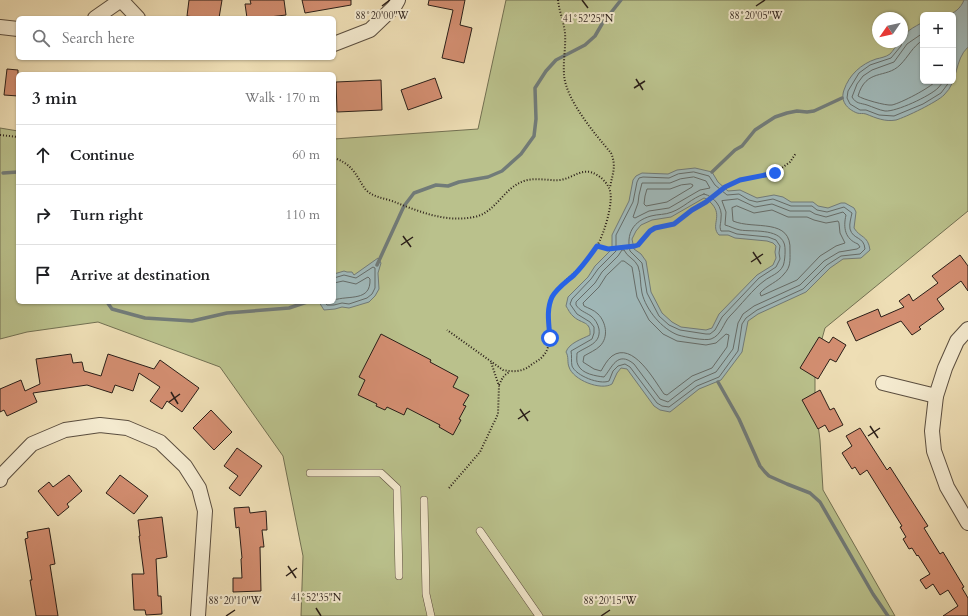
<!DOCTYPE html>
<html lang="en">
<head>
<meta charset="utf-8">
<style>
  body { margin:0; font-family:Cardo,serif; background:#f2f2f2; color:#202124 }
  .controls { position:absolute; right:12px; top:12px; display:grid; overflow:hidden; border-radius:6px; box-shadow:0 1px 3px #0004 }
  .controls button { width:36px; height:36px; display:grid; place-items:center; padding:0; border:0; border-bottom:1px solid #e0e0e0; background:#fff; color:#202124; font:20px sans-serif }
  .compass { position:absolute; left:872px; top:12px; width:36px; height:36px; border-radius:50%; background:#fff; box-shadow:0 1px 3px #0004; rotate:236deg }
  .stop { position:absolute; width:12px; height:12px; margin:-9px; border:3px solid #2563eb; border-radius:50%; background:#fff }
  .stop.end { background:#2563eb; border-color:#fff; box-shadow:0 1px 4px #0008 }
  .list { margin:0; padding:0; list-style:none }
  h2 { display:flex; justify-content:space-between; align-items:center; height:52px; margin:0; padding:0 16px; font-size:17px }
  h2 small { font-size:13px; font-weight:400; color:#757577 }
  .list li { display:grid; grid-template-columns:26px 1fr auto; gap:12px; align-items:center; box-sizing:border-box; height:60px; padding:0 16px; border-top:1px solid #e0e0e0 }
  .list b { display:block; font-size:15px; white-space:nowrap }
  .list em { font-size:13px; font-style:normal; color:#757577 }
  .icon { flex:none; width:22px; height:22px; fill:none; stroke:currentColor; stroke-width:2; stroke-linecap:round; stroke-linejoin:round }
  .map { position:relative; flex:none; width:968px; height:616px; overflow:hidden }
  .search { position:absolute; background:#fff; box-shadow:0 1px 3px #0004; left:16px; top:16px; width:320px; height:44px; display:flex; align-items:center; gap:10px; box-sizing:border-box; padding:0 14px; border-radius:6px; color:#757577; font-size:15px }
  .panel { position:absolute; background:#fff; box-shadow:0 1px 3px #0004; left:16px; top:72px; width:320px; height:232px; border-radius:6px }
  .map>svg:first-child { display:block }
  .green { fill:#bac18c; stroke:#727052; fill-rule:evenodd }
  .water { fill:#a0b9ba; stroke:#717b79; fill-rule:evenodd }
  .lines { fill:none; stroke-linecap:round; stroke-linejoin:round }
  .shore { stroke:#656c69; stroke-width:1 }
  .stream { stroke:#717b79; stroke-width:3.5 }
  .building { fill:#d38e71; stroke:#2a1e18 }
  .service-casing { stroke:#5b4e3f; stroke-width:8 }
  .minor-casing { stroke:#5b4e3f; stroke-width:16 }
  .path { stroke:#2a1e18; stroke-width:2; stroke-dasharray:1 2; stroke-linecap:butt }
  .service { stroke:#f4eacf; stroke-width:7 }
  .minor { stroke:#f4eacf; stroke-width:14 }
  .route { stroke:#2563eb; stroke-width:5 }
  .ticks { fill:none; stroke:#2a1e18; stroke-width:1.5 }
  .ticks-label { font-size:10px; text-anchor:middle; fill:#2a1e18; stroke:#f4eacf; stroke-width:4; stroke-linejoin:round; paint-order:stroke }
</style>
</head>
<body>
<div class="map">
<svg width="968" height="616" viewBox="0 0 968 616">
  <rect width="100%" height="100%" fill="#eedeb5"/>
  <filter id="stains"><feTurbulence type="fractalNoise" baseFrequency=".005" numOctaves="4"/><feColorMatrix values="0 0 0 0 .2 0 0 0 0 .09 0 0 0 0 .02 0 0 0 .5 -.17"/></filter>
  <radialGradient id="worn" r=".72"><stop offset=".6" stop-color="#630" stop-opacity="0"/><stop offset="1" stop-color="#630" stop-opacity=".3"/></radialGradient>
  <!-- green -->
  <path class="green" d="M506 0H968V211L825 328 815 364V401L820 440 823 490 895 616H301L303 556 283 456 220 367 98 322 27 332 0 339V128L18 131V302H334V139L478 129ZM923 15H953V81H923ZM878 18H902V42H878Z"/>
  <!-- water -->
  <g class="water">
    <path d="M964 0H968V47C954 60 959 81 944 95 937 102 906 117 896 120 885 122 876 118 866 114 863 113 860 114 857 113 847 109 840 101 844 90 849 75 861 64 876 59 880 58 886 57 890 54 893 51 896 46 899 42H902C902 32 915 27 923 22V81H953V15H946C954 14 961 8 964 0Z"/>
    <path d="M695 168 712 172 718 182 728 191 740 190 757 198 774 195 783 197 791 202H813L818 206 828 208 841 203H845L854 208 856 212 854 228C860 238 868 235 870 250L861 258 843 259 830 268 806 292 758 314 748 321 742 352 721 380 699 389 670 412 660 410 654 406 627 369 621 368 617 373 612 384C601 391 573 380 569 367 567 362 569 357 566 352 569 343 582 339 590 335 591 321 582 324 574 317 570 314 568 309 566 306L568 297 588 277 595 266 612 249V235L629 201 633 180 636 176 642 173 668 174 677 170ZM704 198C708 199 709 201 712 204 723 216 710 226 719 235H728L735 238 767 241 773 243 776 246 775 252 776 258 773 265 757 275 719 314 712 328 706 330 681 327 672 322 662 313 651 292 646 261 641 254 634 249 632 239 636 231 641 225 652 220 671 217Z"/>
    <path d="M378 258 381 263 378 273 379 289 375 296 369 302 349 308 342 307 335 309 324 310 319 302H334V274L344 271 347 272H352L354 275Z"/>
  </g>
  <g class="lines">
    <!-- shore -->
    <g class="shore">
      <path d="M923 33 907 44 894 62 872 70 863 76 857 84 852 97C856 104 861 103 867 105 873 107 879 110 885 111 896 112 930 96 938 88 940 86 942 83 944 81"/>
      <path d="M923 40C912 47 909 56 900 65 886 79 866 68 858 96 862 99 886 106 892 105 901 103 930 88 936 81"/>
      <path d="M902 42 901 46 891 58 870 65 859 73 848 91 847 98 850 104 860 110H866L879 115 894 116 923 104 941 93 950 81"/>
      <path d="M694 172 709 176 715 185 727 195 739 194 749 200 757 202 773 199 791 206H812L817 210 827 212 844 207 852 213C851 218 849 224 850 229 853 240 864 236 865 249L860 254 841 256 827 265 803 289 757 310 746 318 742 324 738 351 719 377 697 386 669 407 662 406 657 403 630 367 625 364 618 366 613 371 609 381C600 385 576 376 572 366 571 362 572 355 571 351L592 339 594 333V327L590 322 577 314 570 304 572 299 591 279 598 269 616 251V235L633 202 637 182 639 178 643 177 669 178 678 174Z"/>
      <path d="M694 177 706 181 710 188 700 190 669 208 649 211 635 218 633 217 638 203 639 195 642 183H670L680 179Z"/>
      <path d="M691 184 693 185 692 187 667 202 646 206 644 204 645 196 647 189H670L681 185Z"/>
      <path d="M704 194C714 196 723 208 721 218 721 224 719 226 721 231H729L737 234 768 237 776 240 780 246 779 253 780 259 776 267 759 278 722 317 715 330 710 334H706L680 330 669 325 659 316 647 293 642 263 630 251C626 234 633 221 651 216 658 214 665 215 672 212 683 208 692 198 704 194Z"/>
      <path d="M738 199 755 207 772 204 790 211H810L815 214 826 217 843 212 846 215C843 228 845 239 858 244L860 247 857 249 839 252 824 261 800 285 754 306 743 314 738 323 733 349 716 372 695 381 668 402 660 399 634 364C617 350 612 368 604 377 596 376 582 374 578 365 576 362 577 356 577 353 587 346 601 344 599 329 598 324 595 319 591 316 585 312 580 311 576 305V302L595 283 602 272 618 256 622 250H624C627 257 635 259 638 266 641 274 640 284 642 293 646 310 662 329 678 335 685 337 705 341 711 339 722 335 723 323 730 316 740 306 754 288 764 281 770 276 779 274 783 266 785 262 786 247 784 243 778 228 752 232 740 230 735 229 729 226 725 225L726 212 722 201Z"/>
      <path d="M737 206 754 213 772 210 788 217H807L814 220 826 223 838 221 839 223 840 233 845 243 836 246 820 256 797 280 761 296 760 293C767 285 778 282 784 274 791 267 790 260 790 251 792 217 754 230 733 221L732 208Z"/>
      <path d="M622 261H624L632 267 637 297 649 320 663 334 677 341 706 345 716 343 726 334 729 335 727 347 712 368 692 376 667 395 664 394C654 380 633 341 612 356 607 360 604 366 601 371L594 369 583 362 584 356C589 353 596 350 600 346 609 337 606 322 598 314 594 310 588 308 584 306L583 303 599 287 606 276Z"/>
      <path d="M334 283 343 281 356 284 368 277 370 279C371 302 349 295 334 300"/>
      <path d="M324 302 327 305H334L342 303 349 304 367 298 372 294 375 288V268L373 267 356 278 344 275 334 278"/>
    </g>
    <!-- stream -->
    <g class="stream">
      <path d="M712 172 735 150 742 146 755 130 775 117 787 113 797 111 807 112 814 111 842 98"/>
      <path d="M3 173 18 172"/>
      <path d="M377 265 404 206 414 193 436 185 448 186 459 182 488 177 502 171 521 154 534 136 536 119 535 88 546 71 556 60 585 45 595 36 602 24 621 0"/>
      <path d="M107 302 112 309 145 318 192 321 227 313 289 308 307 302"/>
      <path d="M718 382 739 419 760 466 765 472 769 476 787 484 810 493 820 502 873 594 888 616"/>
    </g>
  </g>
  <!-- building -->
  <g class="building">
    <path d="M189 0H222L219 18H202L187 16Z"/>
    <path d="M250 0H284L286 15 261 18H247L245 4H251Z"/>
    <path d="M302 0H351V5L305 13Z"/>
    <path d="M429 0H465L460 25 472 28 464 63 442 58 453 10 428 5Z"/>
    <path d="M7 69 18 70V96L4 95Z"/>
    <path d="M435 78 442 98 408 110 401 90Z"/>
    <path d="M381 80 382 110 337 112 336 82Z"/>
    <path d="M960 255 968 266V291L961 281 937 299 944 309 919 327 921 329 912 335 901 321 856 341 847 322 878 309 881 317 904 307 899 301 909 294 913 301 938 283 932 276Z"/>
    <path d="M381 334 431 360 430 362 458 377 453 387 469 395 463 405 466 406 459 419 461 420 453 435 439 427 440 425 407 408 404 415 387 407 385 410 376 406 377 404 358 395 365 380 359 377Z"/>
    <path d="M819 337 829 343 833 337 846 345 836 362 830 359 818 379 800 368Z"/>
    <path d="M71 354 73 363 82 362 84 371 101 376 108 354 154 369 160 360 199 388 182 412 167 401 162 409 150 401 160 387 139 373 133 391 115 385 112 393 87 385 33 393 37 402 7 416 4 410 0 412V389L21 380 25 391 40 384 36 359Z"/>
    <path d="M820 390 830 410 834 408 843 425 829 432 825 425 818 429 802 400Z"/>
    <path d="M211 410 232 432 214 450 193 428Z"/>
    <path d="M860 428 887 470 890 467 928 526 924 528 940 554 943 552 964 587 962 588 968 598V616H943L958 606 948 590 940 595 933 584 926 589 920 580 930 574 918 555 917 556 912 548 909 549 903 539 906 537 900 527 902 526 867 470 860 475 855 467 852 469 842 453 852 446 846 436Z"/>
    <path d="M237 448 262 466 240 496 229 488 238 476 224 466Z"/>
    <path d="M69 475 82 491 67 504 69 507 58 516 38 491 49 482 53 487Z"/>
    <path d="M120 475 148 496 134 514 106 493Z"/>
    <path d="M249 507 250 513 266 511 267 530H262L264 547H260L261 591 233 592V578H242L241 559 242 558 239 527 236 528 234 508Z"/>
    <path d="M162 517 167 557 156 559 158 596H161L162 614 146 615 145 610H134L132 574H144L139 536H140L138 520Z"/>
    <path d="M49 528 55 564 50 565 58 616H36L30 580H32L25 539 28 538 27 532Z"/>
  </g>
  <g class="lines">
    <defs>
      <g id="service">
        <path d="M310 473H381L397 488 399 576"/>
        <path d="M424 500 426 594 431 616"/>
        <path d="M480 531 539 616"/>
      </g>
      <g id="minor">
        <path d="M121 0 138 18"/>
        <path d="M95 18 121 0"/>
        <path d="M0 27 18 29"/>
        <path d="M334 44 370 30 394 7 398 0"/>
        <path d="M968 329 957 341 945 368 936 396 932 431 934 451 947 487 968 523"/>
        <path d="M883 383 936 396"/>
        <path d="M0 480 1 476 32 444 65 430 100 425 127 428 160 442 185 466 199 488 205 511 198 616"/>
      </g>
    </defs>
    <!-- service casing -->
    <use href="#service" class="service-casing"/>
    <!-- minor casing -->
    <use href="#minor" class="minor-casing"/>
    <!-- path -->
    <g class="path">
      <path d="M558 0C559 11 564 22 565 33 566 47 563 60 564 74 565 99 595 134 611 153 617 167 612 174 610 188"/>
      <path d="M0 135 18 137"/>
      <path d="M334 158C347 162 354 170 360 181 362 184 364 188 367 191 374 197 383 198 392 201 418 211 445 223 474 217 496 213 503 188 524 181 536 177 548 181 560 180 574 178 583 166 597 175 601 177 607 183 609 188 615 200 604 234 597 246 595 251 590 256 587 260 577 273 558 283 552 298 544 317 556 342 543 356 540 360 535 362 531 365 523 372 513 372 503 370L447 330"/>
      <path d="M597 246 608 249 631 248 638 245 650 231 655 228 674 224 692 210 706 202 725 187 740 180 775 173 790 162 796 153"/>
      <path d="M499 385C502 379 503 375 510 372"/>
      <path d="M449 488 480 452 498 414 499 386 491 362"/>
    </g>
    <!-- service -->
    <use href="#service" class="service"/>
    <!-- minor -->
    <use href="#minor" class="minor"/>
  </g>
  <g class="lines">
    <!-- route -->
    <path class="route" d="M550 338C549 324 546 310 552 297 557 288 566 282 574 275 583 266 590 256 597 246L608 249 635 246 638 245 650 231 655 228 674 224 692 210 706 202 725 187 740 180 775 173"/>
  </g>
  <!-- ticks -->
  <path class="ticks" d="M582 0 588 8M382 6 390 0M756 6 765 0M636 79 643 90M634 88 645 81M403 236 411 247M401 245 413 237M753 252 761 264M751 262 763 254M171 392 178 404M169 402 180 394M520 409 528 421M518 419 530 411M870 426 878 438M868 436 880 428M288 566 296 578M286 576 297 568M316 608 321 616M226 616 235 610M601 616 610 610"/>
  <g class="ticks-label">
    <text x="382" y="19">88°20'00"W</text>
    <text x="756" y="19">88°20'05"W</text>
    <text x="588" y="22">41°52'25"N</text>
    <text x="316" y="601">41°52'35"N</text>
    <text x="235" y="604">88°20'10"W</text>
    <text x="610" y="604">88°20'15"W</text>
  </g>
  <rect width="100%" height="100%" filter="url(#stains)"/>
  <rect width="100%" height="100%" fill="url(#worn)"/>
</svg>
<div class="controls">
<button>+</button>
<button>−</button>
</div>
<svg class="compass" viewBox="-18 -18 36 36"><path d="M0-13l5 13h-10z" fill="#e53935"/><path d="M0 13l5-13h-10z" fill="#757577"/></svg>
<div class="stop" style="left:550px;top:338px"></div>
<div class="stop end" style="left:775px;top:173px"></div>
<div class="search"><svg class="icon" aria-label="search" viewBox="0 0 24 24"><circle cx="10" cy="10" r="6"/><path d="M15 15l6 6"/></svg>Search here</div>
<section class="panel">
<h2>3 min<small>Walk · 170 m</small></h2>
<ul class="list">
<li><svg class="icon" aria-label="ahead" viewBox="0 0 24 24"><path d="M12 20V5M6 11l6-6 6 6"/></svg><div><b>Continue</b></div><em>60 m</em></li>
<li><svg class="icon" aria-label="right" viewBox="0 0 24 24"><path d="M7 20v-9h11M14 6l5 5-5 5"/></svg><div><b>Turn right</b></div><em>110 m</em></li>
<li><svg class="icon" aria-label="arrive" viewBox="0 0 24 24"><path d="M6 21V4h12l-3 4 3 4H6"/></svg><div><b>Arrive at destination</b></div></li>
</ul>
</section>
</div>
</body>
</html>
